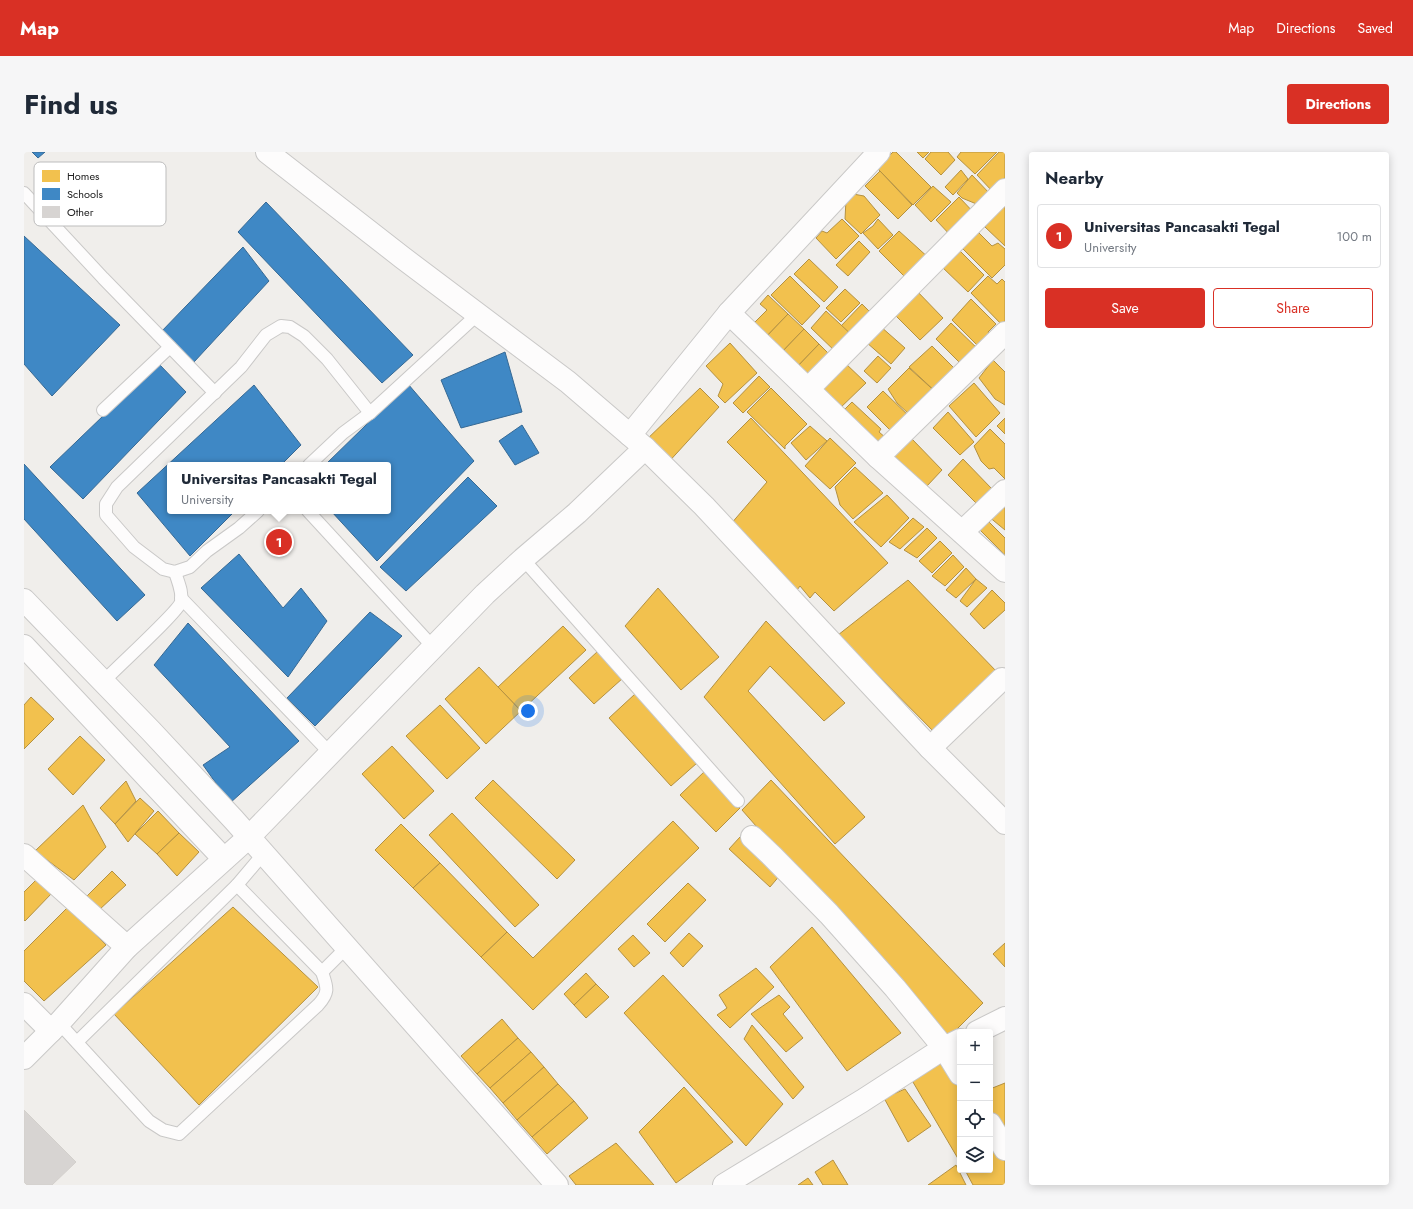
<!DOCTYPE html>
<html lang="en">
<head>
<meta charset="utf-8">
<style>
  body { margin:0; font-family:Jost,sans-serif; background:#f6f6f7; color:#1f2937 }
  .controls { position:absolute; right:12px; bottom:12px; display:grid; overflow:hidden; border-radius:4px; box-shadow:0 2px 10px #0003 }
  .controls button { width:36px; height:36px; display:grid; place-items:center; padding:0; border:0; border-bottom:1px solid #e0e1e3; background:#fff; color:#1f2937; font:20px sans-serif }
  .you { position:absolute; left:504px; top:559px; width:14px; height:14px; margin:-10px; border:3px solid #fff; border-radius:50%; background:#1a73e8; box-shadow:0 0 0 6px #1a73e833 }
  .badge { display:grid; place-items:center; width:26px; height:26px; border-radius:50%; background:#d93025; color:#fff; font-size:13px; font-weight:700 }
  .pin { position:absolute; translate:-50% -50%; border:2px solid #fff; box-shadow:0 1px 4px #0006 }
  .popup { position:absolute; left:143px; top:310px; width:224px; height:52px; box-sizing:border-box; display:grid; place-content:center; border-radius:4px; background:#fff; filter:drop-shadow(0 1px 3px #0005); font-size:13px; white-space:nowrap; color:#747a83 }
  .popup b { font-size:15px; color:#1f2937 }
  .popup::after { content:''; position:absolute; left:50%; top:100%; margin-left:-8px; border:8px solid transparent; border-top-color:#fff }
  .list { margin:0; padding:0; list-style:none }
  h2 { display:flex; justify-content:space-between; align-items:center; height:52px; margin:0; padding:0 16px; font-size:17px }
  h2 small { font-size:13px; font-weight:400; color:#747a83 }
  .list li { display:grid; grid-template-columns:26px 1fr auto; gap:12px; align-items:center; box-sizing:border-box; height:64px; margin:0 8px 8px; padding:0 8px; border:1px solid #e0e1e3; border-radius:4px }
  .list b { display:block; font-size:15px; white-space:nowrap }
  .list p { margin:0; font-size:13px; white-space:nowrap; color:#747a83 }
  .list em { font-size:13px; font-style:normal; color:#747a83 }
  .actions { display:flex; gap:8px; padding:12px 16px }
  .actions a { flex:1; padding:9px 0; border:1px solid #d93025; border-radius:4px; text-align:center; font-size:14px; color:#d93025 }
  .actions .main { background:#d93025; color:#fff }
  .icon { flex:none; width:22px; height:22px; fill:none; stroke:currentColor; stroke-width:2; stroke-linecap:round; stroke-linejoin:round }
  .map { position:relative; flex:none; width:981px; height:1033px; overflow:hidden; border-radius:4px }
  header { display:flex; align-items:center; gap:24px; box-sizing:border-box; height:56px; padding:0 20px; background:#d93025; color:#fff }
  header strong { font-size:19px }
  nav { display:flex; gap:22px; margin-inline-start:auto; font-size:14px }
  .intro { display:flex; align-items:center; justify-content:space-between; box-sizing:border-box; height:96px; padding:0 24px }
  h1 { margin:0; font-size:28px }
  .button { padding:10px 18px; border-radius:4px; background:#d93025; color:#fff; font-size:14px; font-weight:700 }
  main { display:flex; gap:24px; padding:0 24px }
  aside { flex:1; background:#fff; border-radius:4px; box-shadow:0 2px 10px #0003 }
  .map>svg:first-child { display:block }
  .homes { fill:#f2c14e; stroke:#b49141 }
  .schools { fill:#3f88c5; stroke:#366994 }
  .building { fill:#d7d4d2; stroke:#d3d0cc }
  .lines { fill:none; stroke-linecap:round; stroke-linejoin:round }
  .lane-casing { stroke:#c9c8c7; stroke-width:14 }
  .street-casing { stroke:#c9c8c7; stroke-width:24 }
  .lane { stroke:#fdfcfc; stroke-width:12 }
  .street { stroke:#fdfcfc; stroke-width:22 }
  .key { fill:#fff; stroke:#bdbdbd; stroke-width:1 }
  .key-label { font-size:11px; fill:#222 }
</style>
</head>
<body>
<header>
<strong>Map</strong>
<nav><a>Map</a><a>Directions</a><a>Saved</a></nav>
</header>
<div class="intro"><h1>Find us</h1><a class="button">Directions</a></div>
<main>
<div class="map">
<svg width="981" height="1033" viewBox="0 0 981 1033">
  <rect width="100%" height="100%" fill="#f0eeeb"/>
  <!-- homes -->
  <g class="homes">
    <path d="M869 0H872L907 35 889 53 853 16Z"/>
    <path d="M893 0H905L899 6Z"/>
    <path d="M907 0H924L931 8 917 23 901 7Z"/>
    <path d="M937 0H973L951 22 933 5Z"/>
    <path d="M975 0H981V28L969 40 953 23Z"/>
    <path d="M937 18 944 27 929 43 921 35Z"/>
    <path d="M856 19 888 53 874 67 841 34Z"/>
    <path d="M948 23 967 43 955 53 938 46 933 41Z"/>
    <path d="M909 34 927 50 907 70 891 53Z"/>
    <path d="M829 42 840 44 856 63 837 82 821 67 822 48Z"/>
    <path d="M935 45 953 64 929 86 912 68Z"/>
    <path d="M981 49V94L961 75Z"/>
    <path d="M818 67 835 84 812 107 792 86 798 79 803 81Z"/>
    <path d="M854 67 869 83 854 97 839 81 849 74Z"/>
    <path d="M949 75 968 94 974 91 981 97V113L968 126 933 91Z"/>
    <path d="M875 79 906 107 883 127 855 99Z"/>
    <path d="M835 89 846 100 824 124 812 113Z"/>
    <path d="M934 97 960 123 944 140 917 114Z"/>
    <path d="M785 107 814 135 800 150 770 122Z"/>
    <path d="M766 124 796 154 778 173 747 143Z"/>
    <path d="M964 124 973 132 978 127 981 130V172L979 174 947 141Z"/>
    <path d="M890 136 919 166 896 188 867 159Z"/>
    <path d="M821 137 836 151 817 170 802 156Z"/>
    <path d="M744 143 764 162 741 186 728 173 743 158 736 152Z"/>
    <path d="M947 147 972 172 964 180 968 186 957 197 928 168Z"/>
    <path d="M838 152 850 164 830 185 817 174Z"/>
    <path d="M802 159 830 185 814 202 787 176Z"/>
    <path d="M764 162 780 177 757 201 741 186Z"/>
    <path d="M927 171 957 200 941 216 912 187Z"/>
    <path d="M856 174 881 196 867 212 842 190Z"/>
    <path d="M780 177 795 192 772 216 757 201Z"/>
    <path d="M706 191 733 221 701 251 694 244 699 232 682 214Z"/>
    <path d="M795 192 810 207 788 230 772 216Z"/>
    <path d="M908 194 935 221 914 242 885 215Z"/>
    <path d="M854 204 867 216 853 231 840 219Z"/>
    <path d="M969 208 981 220V253L971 247 955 226Z"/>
    <path d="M820 210 842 231 813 259 793 240Z"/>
    <path d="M885 216 915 243 885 262 873 251 864 237Z"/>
    <path d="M735 224 746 235 719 261 709 251Z"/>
    <path d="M950 231 976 261 952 285 925 254Z"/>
    <path d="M676 236 695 255 641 314 619 291Z"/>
    <path d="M747 236 783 272 761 294V297L723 260Z"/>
    <path d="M859 239 888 267 871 283 843 255Z"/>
    <path d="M828 250 857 277 855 280 862 286 854 294 818 260Z"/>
    <path d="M924 260 950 290 936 303 909 276Z"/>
    <path d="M727 266 864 411 810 459 791 440 786 446 776 434 770 442 706 373 743 330 703 290Z"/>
    <path d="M981 266V282L973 274Z"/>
    <path d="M786 274 803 289 782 308 767 291Z"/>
    <path d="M966 277 981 292V327L970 316 965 317 957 309 950 294Z"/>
    <path d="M806 286 832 311 806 337 781 314Z"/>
    <path d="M888 287 918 318 903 334 870 304Z"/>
    <path d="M939 307 968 337 953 352 924 323Z"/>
    <path d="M831 315 859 341 829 367 816 353 811 335Z"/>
    <path d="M863 343 885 366 857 395 830 370Z"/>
    <path d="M981 354V378L964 364Z"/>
    <path d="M889 366 900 375 876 397 865 390Z"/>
    <path d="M963 368 981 386V403L955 377Z"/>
    <path d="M903 376 913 386 893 406 880 398Z"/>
    <path d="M916 389 928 401 908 421 895 409Z"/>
    <path d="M929 403 940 415 921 434 908 424Z"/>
    <path d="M942 416 952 427 932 446 922 438Z"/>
    <path d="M952 427 963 436 943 455 936 449Z"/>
    <path d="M884 428 974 521 915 585 814 483Z"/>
    <path d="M634 436 695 505 657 538 601 474Z"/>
    <path d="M968 438 981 451V458L960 477 946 462Z"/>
    <path d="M742 469 821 551 800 569 746 514 724 539 841 665 811 692 680 545Z"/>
    <path d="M539 474 562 498 497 559 474 535Z"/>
    <path d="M574 499 599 526 570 552 545 526Z"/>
    <path d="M455 515 497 559 462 592 421 547Z"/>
    <path d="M611 542 673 611 647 634 585 566Z"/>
    <path d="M7 545 30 567 0 597V553Z"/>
    <path d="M416 553 456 596 423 627 382 584Z"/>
    <path d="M56 584 81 608 49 643 24 617Z"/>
    <path d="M368 594 410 639 380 667 338 622Z"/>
    <path d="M681 619 716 656 692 680 656 643Z"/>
    <path d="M469 628 551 708 533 727 451 646Z"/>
    <path d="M747 628 959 851 921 889 718 658Z"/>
    <path d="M102 629 112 649 91 672 76 656Z"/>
    <path d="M116 646 130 659 104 690 91 672Z"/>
    <path d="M59 653 82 695 50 728 11 699Z"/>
    <path d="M134 659 155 681 133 702 111 682Z"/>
    <path d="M428 661 515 753 491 775 405 683Z"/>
    <path d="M649 669 675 696 509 858 457 805 483 780 509 806Z"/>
    <path d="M377 672 416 711 389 736 351 698Z"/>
    <path d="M155 681 175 700 153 724 133 702Z"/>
    <path d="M716 685 757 722 746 735 705 697Z"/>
    <path d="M416 711 483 780 457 805 389 736Z"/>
    <path d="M88 719 102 733 75 758 62 745Z"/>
    <path d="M14 726 28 741 1 769 0 768V740Z"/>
    <path d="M664 731 682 748 641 790 623 772Z"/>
    <path d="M44 755 82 793 20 849 0 829V799Z"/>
    <path d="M209 755 294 835 175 953 90 862Z"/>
    <path d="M788 775 877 881 823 919 746 815Z"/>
    <path d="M665 781 679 794 659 815 646 801Z"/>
    <path d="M609 783 626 801 610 815 594 797Z"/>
    <path d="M981 791V815L969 802Z"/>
    <path d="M732 816 750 835 706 876 693 863 703 856 695 843Z"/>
    <path d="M562 821 572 832 550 853 540 842Z"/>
    <path d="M639 823 759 952 722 994 600 861Z"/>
    <path d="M572 832 585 845 562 866 550 853Z"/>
    <path d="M755 843 766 855 759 862 779 886 762 900 727 862Z"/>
    <path d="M478 867 494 886 453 922 437 904Z"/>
    <path d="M728 873 780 935 769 947 720 887Z"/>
    <path d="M494 886 507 900 466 936 453 922Z"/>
    <path d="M507 900 520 915 479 951 466 936Z"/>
    <path d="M922 903 936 927V1010L886 925Z"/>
    <path d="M520 915 534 932 493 968 479 951Z"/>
    <path d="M981 931V988L966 963V937Z"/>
    <path d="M534 932 550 949 508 985 493 968Z"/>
    <path d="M660 935 709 990 652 1031 615 980Z"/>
    <path d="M881 937 907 974 884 990 860 946Z"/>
    <path d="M550 949 564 966 523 1002 508 985Z"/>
    <path d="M966 977 981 1002V1033H949L941 1018H966Z"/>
    <path d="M592 991 630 1033H552L545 1024Z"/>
    <path d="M809 1008 824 1033H799L791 1020Z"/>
    <path d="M932 1013 942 1033H904Z"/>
    <path d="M784 1026 789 1033H774Z"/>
  </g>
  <!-- schools -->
  <g class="schools">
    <path d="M8 0H21L14 6Z"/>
    <path d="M242 50 389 203 358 231 214 80Z"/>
    <path d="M0 84 96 173 28 244 0 212Z"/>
    <path d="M219 95 245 129 170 210 136 181Z"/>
    <path d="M481 200 498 260 437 276 417 228Z"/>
    <path d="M134 211 162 240 59 347 26 315Z"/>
    <path d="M384 232 450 309 353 409 307 359H364V313H301Z"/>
    <path d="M230 233 277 293 257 313H146V359H211L166 404 113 341Z"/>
    <path d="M498 273 515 301 491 313 475 289Z"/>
    <path d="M0 312 121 443 93 469 0 367Z"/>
    <path d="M444 325 473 354 382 439 356 415Z"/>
    <path d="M215 402 259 456 277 436 303 469 264 525 177 436Z"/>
    <path d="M346 460 378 484 291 574 263 546Z"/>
    <path d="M164 471 275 589 206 651 179 613 206 595 130 513Z"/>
  </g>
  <!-- building -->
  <path class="building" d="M0 958 52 1010 28 1033H3L0 1030Z"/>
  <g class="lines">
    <defs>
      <g id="lane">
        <path d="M0 41 79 126 191 241"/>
        <path d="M79 258 146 195"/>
        <path d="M346 261 454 162"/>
        <path d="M234 359 215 376 183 399 166 415 151 420 139 417 110 395 82 363V352L93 335 217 215 242 183 257 174 266 175 280 184 303 207 346 261 319 281 285 313"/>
        <path d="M284 359 410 496"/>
        <path d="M499 407 714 649"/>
        <path d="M157 446 306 601"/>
        <path d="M79 530C90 518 154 460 157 450 159 440 154 430 151 420"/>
        <path d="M213 733 298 820 323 795"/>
        <path d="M35 871 125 969 139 978 155 982 294 853C306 840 303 835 298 820"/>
        <path d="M53 890 213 733 240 701"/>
      </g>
      <g id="street">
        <path d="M243 0 379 106 544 230 621 296 680 354 906 596 981 671"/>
        <path d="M705 161 854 305 981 419"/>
        <path d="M784 237 981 38"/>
        <path d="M606 283 705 161 855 0"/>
        <path d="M854 305 981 181"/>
        <path d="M938 380 981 339"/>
        <path d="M0 448 127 579 210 668 533 1033"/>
        <path d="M0 494 200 707"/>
        <path d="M906 596 978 527"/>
        <path d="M728 685 748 704 805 762 871 836 920 896 936 922"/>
        <path d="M0 703 103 795"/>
        <path d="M0 852 27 879"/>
        <path d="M953 880 981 866"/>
        <path d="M0 906 35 871 103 795 225 685 461 442 499 407 553 361 621 296"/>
        <path d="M966 972 981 997"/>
        <path d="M700 1033 838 949 920 896 936 888"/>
      </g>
    </defs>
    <!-- lane casing -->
    <use href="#lane" class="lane-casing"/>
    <!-- street casing -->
    <use href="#street" class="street-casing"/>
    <!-- lane -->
    <use href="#lane" class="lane"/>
    <!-- street -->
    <use href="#street" class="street"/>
  </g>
  <!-- legend -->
  <rect x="10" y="10" width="132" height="64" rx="6" class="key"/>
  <rect x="18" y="18" width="18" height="12" fill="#f2c14e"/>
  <rect x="18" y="36" width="18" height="12" fill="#3f88c5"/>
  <rect x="18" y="54" width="18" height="12" fill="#d7d4d2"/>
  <g class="key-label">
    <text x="43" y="28">Homes</text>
    <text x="43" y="46">Schools</text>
    <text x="43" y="64">Other</text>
  </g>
</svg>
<div class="controls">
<button>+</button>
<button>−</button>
<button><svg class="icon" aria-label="locate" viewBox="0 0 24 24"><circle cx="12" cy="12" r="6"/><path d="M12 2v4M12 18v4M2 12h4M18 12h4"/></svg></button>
<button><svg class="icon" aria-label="layers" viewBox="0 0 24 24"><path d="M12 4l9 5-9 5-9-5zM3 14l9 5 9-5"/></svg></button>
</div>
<div class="you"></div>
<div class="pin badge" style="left:255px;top:390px">1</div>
<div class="popup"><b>Universitas Pancasakti Tegal</b>University</div>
</div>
<aside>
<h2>Nearby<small></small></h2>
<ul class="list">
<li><span class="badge">1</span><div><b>Universitas Pancasakti Tegal</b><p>University</p></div><em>100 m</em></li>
</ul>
<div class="actions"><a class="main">Save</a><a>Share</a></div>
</aside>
</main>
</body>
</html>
